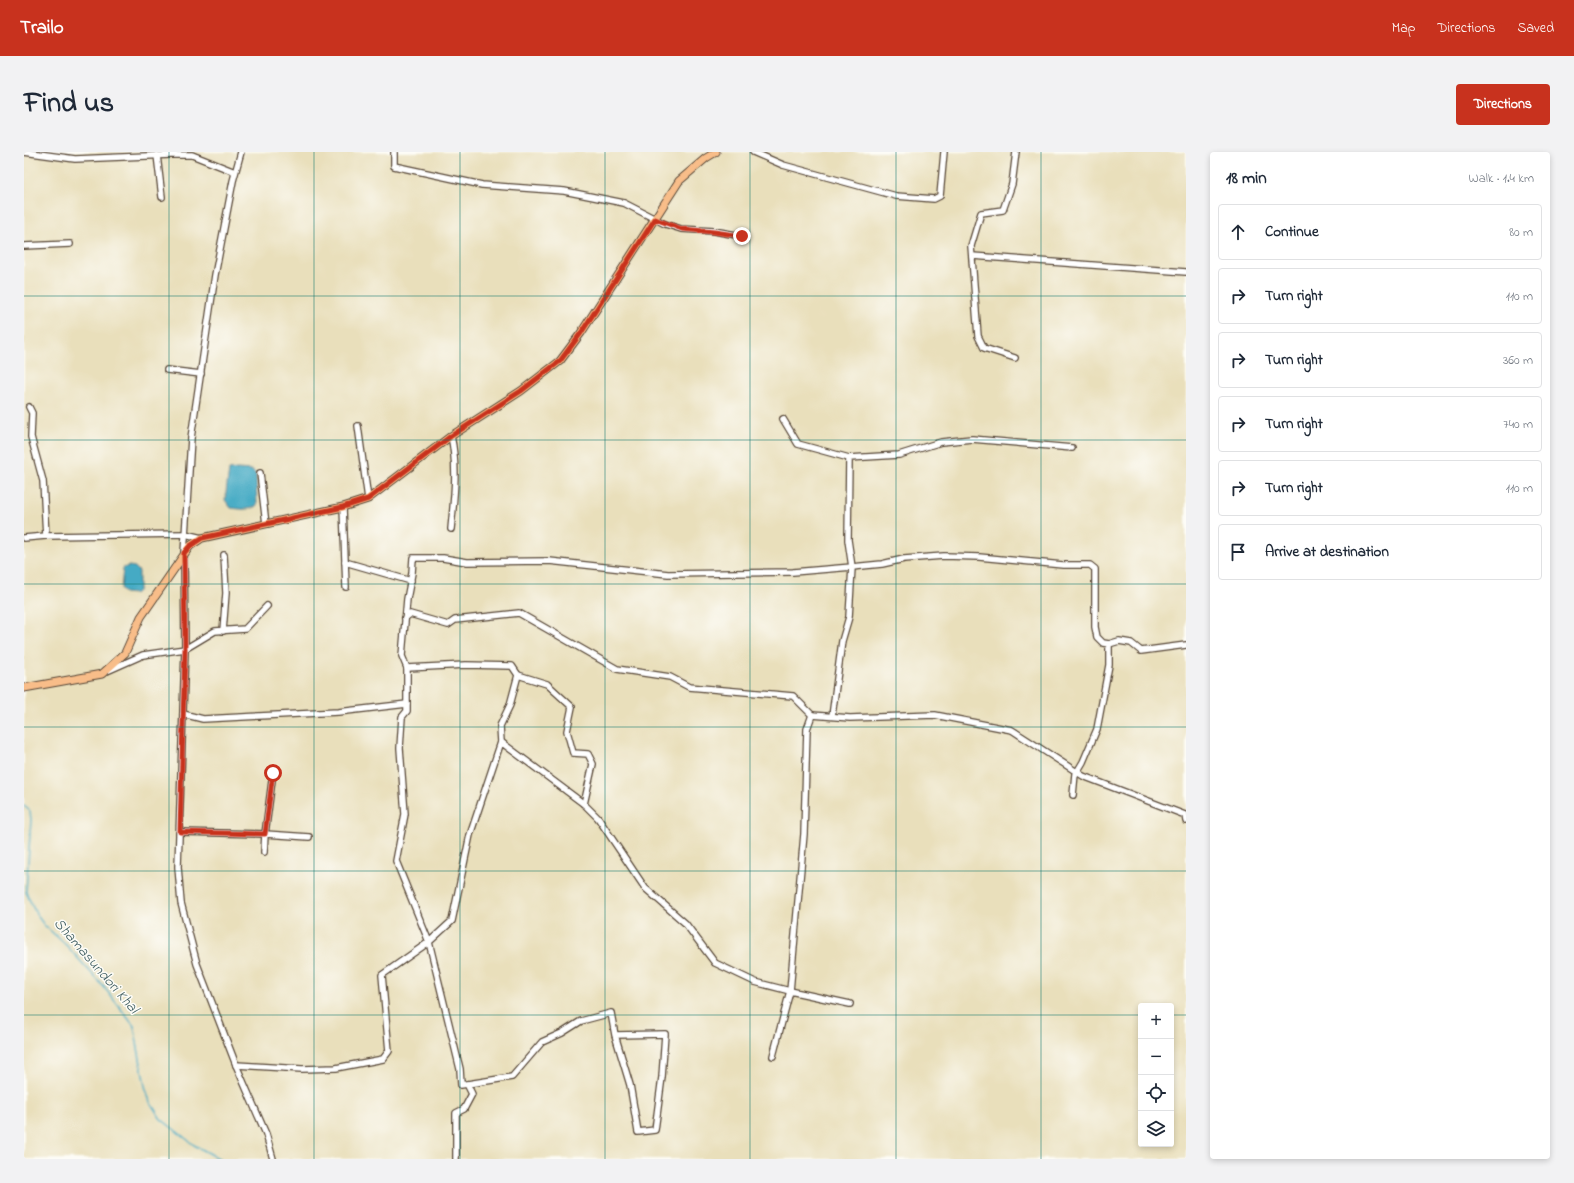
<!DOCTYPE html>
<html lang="en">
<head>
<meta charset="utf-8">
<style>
  body { margin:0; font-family:"Indie Flower",sans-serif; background:#f2f2f3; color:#1f2937 }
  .controls { position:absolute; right:12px; bottom:12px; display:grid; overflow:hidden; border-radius:4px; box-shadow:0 2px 6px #0003 }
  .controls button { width:36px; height:36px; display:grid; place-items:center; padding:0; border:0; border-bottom:1px solid #e0e1e3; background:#fff; color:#1f2937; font:20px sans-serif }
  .stop { position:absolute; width:12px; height:12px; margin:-9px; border:3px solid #c8321e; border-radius:50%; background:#fff }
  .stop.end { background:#c8321e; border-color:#fff; box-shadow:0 1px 4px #0008 }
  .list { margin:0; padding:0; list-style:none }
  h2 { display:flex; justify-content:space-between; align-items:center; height:52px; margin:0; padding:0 16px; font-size:17px }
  h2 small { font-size:13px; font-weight:400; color:#747a83 }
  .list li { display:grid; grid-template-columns:26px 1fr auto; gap:12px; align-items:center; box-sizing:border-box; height:56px; margin:0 8px 8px; padding:0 8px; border:1px solid #e0e1e3; border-radius:4px }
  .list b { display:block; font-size:15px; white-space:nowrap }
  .list em { font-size:13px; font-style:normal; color:#747a83 }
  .icon { flex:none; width:22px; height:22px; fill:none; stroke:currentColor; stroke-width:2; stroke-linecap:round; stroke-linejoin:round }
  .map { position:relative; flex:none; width:1162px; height:1007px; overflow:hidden; border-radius:4px }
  header { display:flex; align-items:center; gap:24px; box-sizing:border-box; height:56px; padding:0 20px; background:#c8321e; color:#fff }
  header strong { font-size:19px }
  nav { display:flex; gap:22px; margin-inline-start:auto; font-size:14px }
  .intro { display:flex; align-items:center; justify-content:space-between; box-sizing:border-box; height:96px; padding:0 24px }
  h1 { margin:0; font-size:28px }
  .button { padding:10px 18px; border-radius:4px; background:#c8321e; color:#fff; font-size:14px; font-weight:700 }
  main { display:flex; gap:24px; padding:0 24px }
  aside { flex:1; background:#fff; border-radius:4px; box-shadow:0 2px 6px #0003 }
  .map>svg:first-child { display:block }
  .water { fill:#44aac4; stroke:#406a71 }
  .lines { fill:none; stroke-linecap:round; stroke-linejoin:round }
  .stream { stroke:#44aac4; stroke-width:1.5 }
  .minor-casing { stroke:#554536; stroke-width:8 }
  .major-casing { stroke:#554536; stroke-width:9 }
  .minor { stroke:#fff; stroke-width:5.5 }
  .major { stroke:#f8bd89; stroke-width:7 }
  .route { stroke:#c8321e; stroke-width:5 }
  .grid { fill:none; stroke:#0f766e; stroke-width:1; stroke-opacity:0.55 }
  .labels { text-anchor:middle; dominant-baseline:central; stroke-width:3; stroke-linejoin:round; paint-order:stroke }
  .water-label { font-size:15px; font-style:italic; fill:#3f5d60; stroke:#fdfcf7 }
</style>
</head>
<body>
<header>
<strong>Trailo</strong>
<nav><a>Map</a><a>Directions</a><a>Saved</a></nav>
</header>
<div class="intro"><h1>Find us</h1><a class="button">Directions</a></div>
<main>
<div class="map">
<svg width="1162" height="1007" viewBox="0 0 1162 1007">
  <rect width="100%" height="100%" fill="#fdfcf7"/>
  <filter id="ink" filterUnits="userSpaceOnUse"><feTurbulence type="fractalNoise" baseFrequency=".025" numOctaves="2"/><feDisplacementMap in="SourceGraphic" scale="8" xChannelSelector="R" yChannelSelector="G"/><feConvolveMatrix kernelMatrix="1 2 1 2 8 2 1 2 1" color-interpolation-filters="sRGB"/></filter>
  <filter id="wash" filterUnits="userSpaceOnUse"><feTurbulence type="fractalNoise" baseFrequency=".012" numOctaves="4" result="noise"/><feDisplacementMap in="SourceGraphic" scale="16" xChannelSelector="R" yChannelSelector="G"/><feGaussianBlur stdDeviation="0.9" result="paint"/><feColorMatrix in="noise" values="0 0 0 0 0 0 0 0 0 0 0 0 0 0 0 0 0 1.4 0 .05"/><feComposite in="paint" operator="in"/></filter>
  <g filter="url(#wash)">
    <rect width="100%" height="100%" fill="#e9dfbb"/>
    <!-- water -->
    <g class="water">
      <path d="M213 317 227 318 232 322 233 353C227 359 215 357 207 356L201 348 205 318Z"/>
      <path d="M105 414 111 415 115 419V438L111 442 100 441 97 437 99 416Z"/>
    </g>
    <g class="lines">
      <!-- stream -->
      <path class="stream" d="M0 654 6 659 7 668 2 740 12 762 20 773 41 792 80 835 110 874 121 934 126 950 137 967 170 993 196 1007"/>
    </g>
  </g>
  <g filter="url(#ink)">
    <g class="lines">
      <defs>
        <g id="minor">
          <path d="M0 0 51 7 147 3H168L211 20"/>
          <path d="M217 0 209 29 191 123 167 286 160 401 161 497 154 715 157 751 173 812 212 913 242 982 249 1007"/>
          <path d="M370 0V14L458 33 540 39 600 51 641 72 657 77 690 79 718 84"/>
          <path d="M729 0 759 13 872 44 910 47 916 44 920 0"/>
          <path d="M133 3 138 45"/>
          <path d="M0 94 46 92"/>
          <path d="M948 104 1162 120"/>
          <path d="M991 206 960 196 954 184 947 94 957 61 979 58 988 32 992 0"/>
          <path d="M143 218 177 222"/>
          <path d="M5 255 8 261 7 285 19 329 22 384"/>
          <path d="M759 267 774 292 825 306"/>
          <path d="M334 274 344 347"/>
          <path d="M427 284C434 315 430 346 427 377"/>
          <path d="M236 321 242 372"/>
          <path d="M319 355 322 435"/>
          <path d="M0 386 22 384 161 382 178 386"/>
          <path d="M321 410 387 429"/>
          <path d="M381 466 386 462 424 473 431 468 495 461 593 517 646 525 665 535 769 544 788 563"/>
          <path d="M199 479 202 441 200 403"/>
          <path d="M383 516 442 513 488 514 494 523 486 553 476 574 477 590"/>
          <path d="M83 519 119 503 161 497 191 479 221 477 243 454"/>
          <path d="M494 523 523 532 548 555 543 579 549 601 564 602 569 612 560 652"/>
          <path d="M159 562 179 567 314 560 383 552"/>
          <path d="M808 564 818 489 825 465 828 415 824 388 825 306 875 303 917 290 948 287 1048 296"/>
          <path d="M1049 643 1051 622 1053 620 1059 610 1073 577 1085 513V492"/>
          <path d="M156 680 241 682 285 685"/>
          <path d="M240 700 241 682 249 621"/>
          <path d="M591 883 641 882 638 925 631 978 614 980 606 933 591 883 587 861 557 869 538 881 518 890 488 925 437 933 436 917 405 790 428 769 446 683 477 590 560 652 574 666 621 736 661 771 691 811 731 830 766 839 780 682 783 577 788 563 826 566 911 563 988 578 1059 624 1161 663 1162 669"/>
          <path d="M749 904 766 839 826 852"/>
          <path d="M212 913 278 917 312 916 359 907 365 899 358 823 405 790 372 709 381 662 376 596 378 565 383 559V516L378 504 383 447 388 421 389 406H419L443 410 525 409 644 422 769 420 828 415 858 412 880 407 920 404 955 405 1039 413H1066L1071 417V475L1073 485 1079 491 1085 492 1095 489 1107 491 1117 499 1162 493"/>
          <path d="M432 1007V961L440 957 448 942 443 932"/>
        </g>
        <path id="major" d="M0 536 78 522 101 501 117 465 166 394 178 386 319 355 344 347 427 284 497 239 536 209 557 181 655 29 682 6 692 0"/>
      </defs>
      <!-- minor casing -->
      <use href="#minor" class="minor-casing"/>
      <!-- major casing -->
      <use href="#major" class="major-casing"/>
      <!-- minor -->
      <use href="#minor" class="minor"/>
      <!-- major -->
      <use href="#major" class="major"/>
    </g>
  </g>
  <g class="lines" filter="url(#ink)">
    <!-- route -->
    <path class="route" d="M249 621 241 682 156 680 161 497 160 401 166 394 178 386 319 355 344 347 427 284 497 239 536 209 557 181 631 67 658 77 690 80 718 84"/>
  </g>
  <!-- grid -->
  <path class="grid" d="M145 0V1007M290 0V1007M436 0V1007M581 0V1007M726 0V1007M872 0V1007M1017 0V1007M0 144H1162M0 288H1162M0 432H1162M0 575H1162M0 719H1162M0 863H1117M1147 863H1162"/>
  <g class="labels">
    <!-- water labels -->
    <g class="water-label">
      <text transform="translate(72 814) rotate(49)">Shamasundori Khal</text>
    </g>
  </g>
</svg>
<div class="controls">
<button>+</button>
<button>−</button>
<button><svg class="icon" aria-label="locate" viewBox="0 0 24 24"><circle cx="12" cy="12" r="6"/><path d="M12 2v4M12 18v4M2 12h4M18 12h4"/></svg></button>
<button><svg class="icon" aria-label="layers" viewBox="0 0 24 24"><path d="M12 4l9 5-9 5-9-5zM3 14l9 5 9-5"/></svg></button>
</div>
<div class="stop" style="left:249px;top:621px"></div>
<div class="stop end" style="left:718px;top:84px"></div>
</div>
<aside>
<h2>18 min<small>Walk · 1.4 km</small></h2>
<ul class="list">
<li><svg class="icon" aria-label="ahead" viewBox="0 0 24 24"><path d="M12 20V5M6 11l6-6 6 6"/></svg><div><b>Continue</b></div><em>80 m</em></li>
<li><svg class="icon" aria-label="right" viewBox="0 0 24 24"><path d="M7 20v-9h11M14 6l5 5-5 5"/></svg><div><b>Turn right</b></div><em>110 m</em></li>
<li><svg class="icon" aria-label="right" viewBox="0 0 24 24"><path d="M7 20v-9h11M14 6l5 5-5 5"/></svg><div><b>Turn right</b></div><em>360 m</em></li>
<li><svg class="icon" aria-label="right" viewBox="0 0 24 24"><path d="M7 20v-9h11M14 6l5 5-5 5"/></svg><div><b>Turn right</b></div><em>740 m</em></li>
<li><svg class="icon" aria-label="right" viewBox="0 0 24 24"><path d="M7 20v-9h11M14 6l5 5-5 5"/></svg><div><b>Turn right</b></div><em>110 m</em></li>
<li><svg class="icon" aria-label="arrive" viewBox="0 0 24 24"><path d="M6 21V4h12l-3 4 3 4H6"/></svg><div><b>Arrive at destination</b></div></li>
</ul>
</aside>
</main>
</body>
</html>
